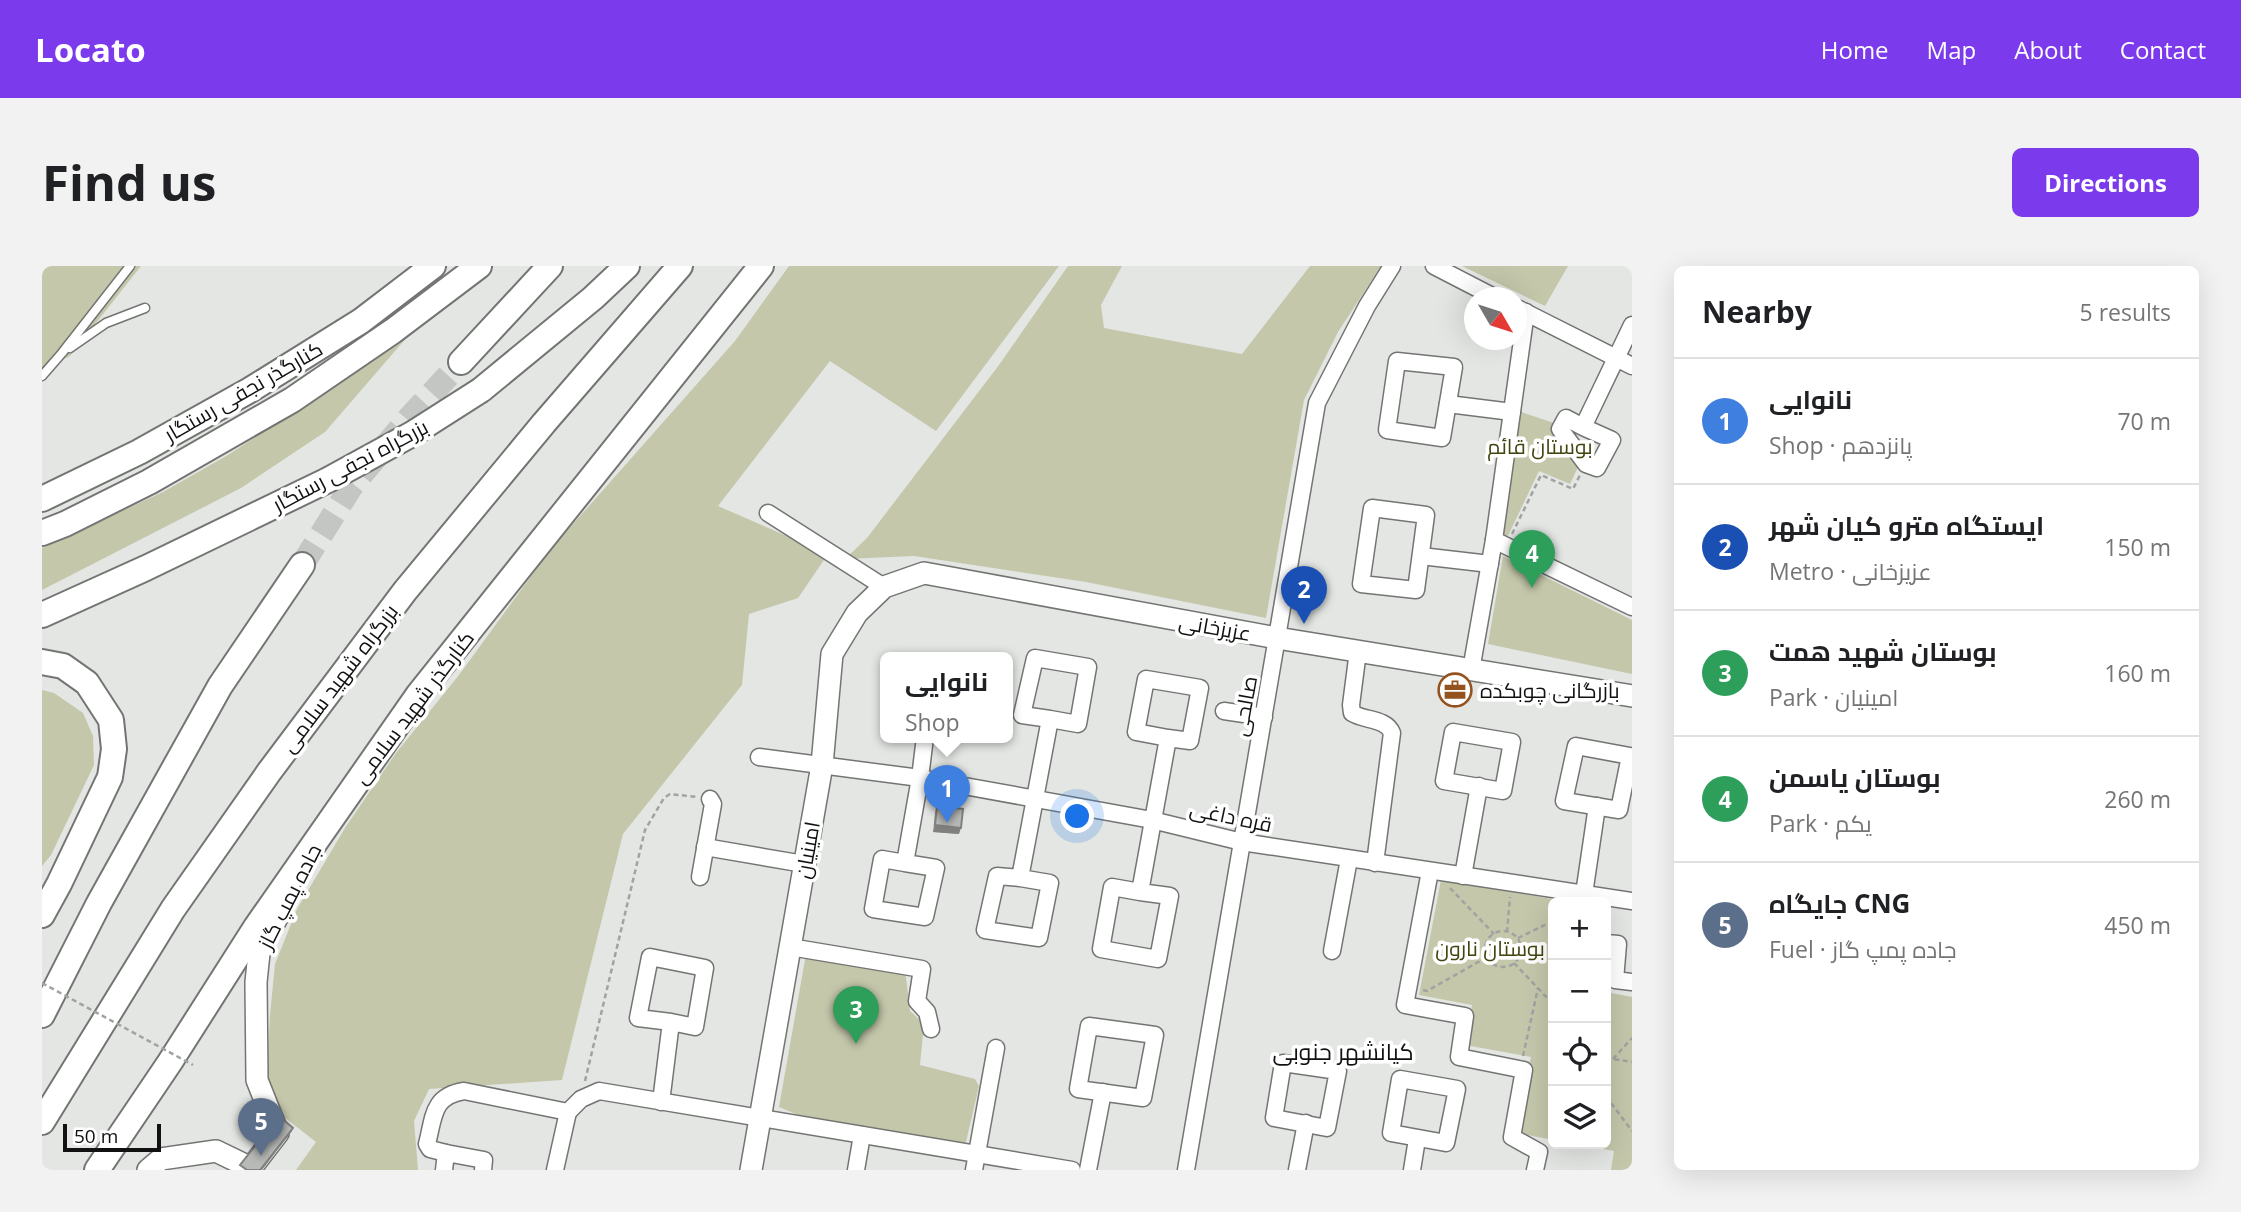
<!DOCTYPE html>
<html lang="en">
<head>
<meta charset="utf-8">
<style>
  body { margin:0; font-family:"Open Sans",Cairo,sans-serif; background:#f2f2f2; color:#202124 }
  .controls { position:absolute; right:21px; bottom:21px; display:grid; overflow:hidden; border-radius:10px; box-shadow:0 7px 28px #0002 }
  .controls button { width:63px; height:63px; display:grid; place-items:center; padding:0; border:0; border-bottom:2px solid #e0e0e0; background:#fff; color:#202124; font:35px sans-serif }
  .compass { position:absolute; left:1422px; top:21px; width:63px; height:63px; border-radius:50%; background:#fff; box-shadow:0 7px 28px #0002; rotate:129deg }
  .scale { position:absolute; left:21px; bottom:18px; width:98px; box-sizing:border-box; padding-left:7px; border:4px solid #101110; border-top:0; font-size:19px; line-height:24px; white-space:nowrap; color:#101110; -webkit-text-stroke:5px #fff; paint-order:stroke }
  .you { position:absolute; left:1036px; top:551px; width:24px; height:24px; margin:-18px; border:5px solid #fff; border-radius:50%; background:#1a73e8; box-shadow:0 0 0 10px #1a73e833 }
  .badge { display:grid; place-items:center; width:46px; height:46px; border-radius:50%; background:#7c3aed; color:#fff; font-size:23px; font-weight:700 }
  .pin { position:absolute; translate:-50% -58px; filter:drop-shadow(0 2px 4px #0008) }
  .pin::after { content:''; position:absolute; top:37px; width:24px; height:21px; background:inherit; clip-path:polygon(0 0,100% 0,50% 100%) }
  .popup { position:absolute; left:838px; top:386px; width:133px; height:91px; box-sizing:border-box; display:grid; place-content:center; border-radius:10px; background:#fff; filter:drop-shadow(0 2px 5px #0005); font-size:23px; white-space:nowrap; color:#757577 }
  .popup b { font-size:26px; color:#202124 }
  .popup::after { content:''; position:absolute; left:50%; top:100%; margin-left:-14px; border:14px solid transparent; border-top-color:#fff }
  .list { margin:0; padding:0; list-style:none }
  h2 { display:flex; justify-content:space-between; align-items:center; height:91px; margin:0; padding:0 28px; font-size:30px }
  h2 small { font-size:23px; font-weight:400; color:#757577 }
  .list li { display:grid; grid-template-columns:46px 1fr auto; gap:21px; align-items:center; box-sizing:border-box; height:126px; padding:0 28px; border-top:2px solid #e0e0e0 }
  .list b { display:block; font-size:26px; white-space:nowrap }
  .list p { margin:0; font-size:23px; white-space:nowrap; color:#757577 }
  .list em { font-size:23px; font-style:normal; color:#757577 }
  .icon { flex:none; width:38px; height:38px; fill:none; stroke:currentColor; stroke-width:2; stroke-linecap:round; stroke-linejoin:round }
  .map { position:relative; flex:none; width:1590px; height:904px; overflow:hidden; border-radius:10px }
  header { display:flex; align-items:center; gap:42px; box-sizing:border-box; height:98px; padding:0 35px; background:#7c3aed; color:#fff }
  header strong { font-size:33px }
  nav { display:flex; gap:38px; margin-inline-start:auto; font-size:24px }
  .intro { display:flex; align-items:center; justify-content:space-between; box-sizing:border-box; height:168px; padding:0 42px }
  h1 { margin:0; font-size:49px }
  .button { padding:18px 32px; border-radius:10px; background:#7c3aed; color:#fff; font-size:24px; font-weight:700 }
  main { display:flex; gap:42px; padding:0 42px }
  aside { flex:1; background:#fff; border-radius:10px; box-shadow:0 7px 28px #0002 }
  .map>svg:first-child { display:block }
  .green { fill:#c4c7aa }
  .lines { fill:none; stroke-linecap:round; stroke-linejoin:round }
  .trunk-tunnel { stroke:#c3c6c3; stroke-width:24; stroke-dasharray:24 12; stroke-linecap:butt }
  .service-casing { stroke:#737573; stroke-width:11 }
  .minor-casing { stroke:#737573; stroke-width:19 }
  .secondary-casing { stroke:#737573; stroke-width:24 }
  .primary-casing { stroke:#737573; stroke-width:28 }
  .trunk-casing { stroke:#737573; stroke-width:28 }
  .path { stroke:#a1a3a1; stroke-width:2.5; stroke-dasharray:5 3.5; stroke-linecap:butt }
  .service { stroke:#fff; stroke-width:8 }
  .minor { stroke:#fff; stroke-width:16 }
  .secondary { stroke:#fff; stroke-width:21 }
  .primary { stroke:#fff; stroke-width:24 }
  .trunk { stroke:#fff; stroke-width:24 }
  .trunk-bridge-casing { stroke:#737573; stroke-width:28; stroke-linecap:butt }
  .path-bridge { stroke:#a1a3a1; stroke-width:2.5; stroke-dasharray:5 3.5; stroke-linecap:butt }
  .trunk-bridge { stroke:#fff; stroke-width:24 }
  .wall { fill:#9ea09d }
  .shaded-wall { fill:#818280 }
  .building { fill:#b8bab7; stroke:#818280; stroke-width:2 }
  .labels { text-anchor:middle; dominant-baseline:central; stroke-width:7; stroke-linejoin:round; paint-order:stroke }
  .street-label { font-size:21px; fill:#101110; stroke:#fff }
  .park-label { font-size:21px; fill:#42450f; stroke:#fff }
  .poi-label { font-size:21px; fill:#101110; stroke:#fff; text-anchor:start }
  .neighbourhood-label { font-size:23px; fill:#101110; stroke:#fff }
</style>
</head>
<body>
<header>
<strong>Locato</strong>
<nav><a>Home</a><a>Map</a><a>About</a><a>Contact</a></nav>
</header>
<div class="intro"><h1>Find us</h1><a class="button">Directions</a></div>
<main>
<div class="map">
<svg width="1590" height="904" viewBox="0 0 1590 904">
  <rect width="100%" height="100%" fill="#e3e6e3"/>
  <!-- green -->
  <g class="green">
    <path d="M0 0H99L28 90 0 104Z"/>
    <path d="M747 0H1017L894 165 788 95 676 240 786 288 756 332 707 348 700 419 581 568 520 814 387 823 372 855 376 904H254L274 876 224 837 228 749 233 698 255 643 303 562 354 487 417 409 508 284 693 75Z"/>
    <path d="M1026 0H1080L1059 39 1062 62 1200 88 1268 0H1339L1296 66 1262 134 1224 352 1044 316 872 290 803 293 825 272 957 99Z"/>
    <path d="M1420 0H1526L1503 40Z"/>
    <path d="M366 70 283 166 199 222 0 324V282L121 226 186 189Z"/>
    <path d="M1479 146 1512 157 1538 197 1528 218 1497 205 1463 276 1456 273Z"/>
    <path d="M1461 290 1590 354V408L1446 378Z"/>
    <path d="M0 424 12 427 41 447 51 470 52 499 9 589 0 600Z"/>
    <path d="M1399 614 1528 636H1511V874L1475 867 1489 791 1423 779 1430 739 1377 729Z"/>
    <path d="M764 688 863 704 868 745 882 758 878 799 933 813 937 820 923 880 773 856 737 841Z"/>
    <path d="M1564 726 1590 731V904H1569L1572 885 1534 878H1564Z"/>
  </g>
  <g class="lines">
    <!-- trunk-tunnel -->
    <path class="trunk-tunnel" d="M260 299 309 221 368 151 419 96"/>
    <defs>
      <g id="service">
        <path d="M28 82 64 57 103 42"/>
        <path d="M0 110 20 87 88 0"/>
      </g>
      <g id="minor">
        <path d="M1392 0 1454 32"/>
        <path d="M1477 43 1590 100"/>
        <path d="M1355 95 1412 101 1400 172 1345 164Z"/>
        <path d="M1406 138 1470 146"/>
        <path d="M1541 161 1524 152 1518 163 1544 198 1555 202 1570 174 1541 161 1590 59"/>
        <path d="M1330 242 1384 249 1374 324 1319 318Z"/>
        <path d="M726 247 842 321"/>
        <path d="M1452 274 1590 341"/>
        <path d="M1379 290 1448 298"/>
        <path d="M1316 385 1309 439 1310 447C1323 455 1344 452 1350 467L1333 597"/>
        <path d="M1429 404 1452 274 1484 46"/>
        <path d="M1182 445 1222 451"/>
        <path d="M1411 466 1470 476 1461 525 1402 515Z"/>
        <path d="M1534 480 1588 490 1577 544 1522 535Z"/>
        <path d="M717 491 878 512 1110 554 1200 576 1590 635"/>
        <path d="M663 581 762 598"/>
        <path d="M863 597 840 593 831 643 883 651 894 602 863 597 878 512 883 471"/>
        <path d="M1388 605 1363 739 1423 750 1417 791 1482 804 1470 871 1497 886 1493 904"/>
        <path d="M1421 610 1437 520"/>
        <path d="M658 611 671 538 668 533"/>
        <path d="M978 612 955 610 943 664 997 672 1008 617 978 612 1008 453 1036 458 1046 401 993 392 980 449 1008 453"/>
        <path d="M1098 626 1070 621 1059 683 1116 693 1128 630 1098 626 1126 472 1148 475 1158 422 1104 413 1094 466 1126 472"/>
        <path d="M1542 628 1555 540"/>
        <path d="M1564 677 1576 678 1573 714 1590 716"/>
        <path d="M748 681 880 703 875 735 885 746 889 763"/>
        <path d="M1290 685 1307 593"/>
        <path d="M1047 760 1113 769 1101 832 1036 823Z"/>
        <path d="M1241 797 1296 805 1285 862 1232 852Z"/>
        <path d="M1358 813 1415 823 1404 877 1349 867Z"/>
        <path d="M619 836 629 756 653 761 663 702 608 691 596 752 629 756"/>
        <path d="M526 846 539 833 557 825 1030 904"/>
        <path d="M404 887 388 883 385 878C392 851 390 830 422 825L526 846"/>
        <path d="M402 904 404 887 442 894 441 904"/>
        <path d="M513 904 526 846"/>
        <path d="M814 904 820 869"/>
        <path d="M932 904 954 782"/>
        <path d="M1046 904 1061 826"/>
        <path d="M1144 904 1275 137 1325 40 1350 0"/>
        <path d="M1255 904 1264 857"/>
        <path d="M1370 904 1375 873"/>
      </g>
      <g id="secondary">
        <path d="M106 904 119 893 174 885 209 902 236 867 215 814 214 716 217 687 247 628"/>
        <path d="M709 904 780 499 790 388 815 347 842 321 882 307 1235 372 1590 430"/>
      </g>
      <g id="primary">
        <path d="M0 233 97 186 208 124 319 55 391 0"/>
        <path d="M55 904 128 796 214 661 376 429 719 0"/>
      </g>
      <g id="trunk">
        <path d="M419 96 508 0"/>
        <path d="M439 124 551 32 585 0"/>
        <path d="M0 267 23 258 107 216 250 134 351 65 437 0"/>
        <path d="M0 349 104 302 286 214"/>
        <path d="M0 396 21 400 45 417 69 454 72 483 68 511 17 618 0 649"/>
        <path d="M0 749 57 637 178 420 260 299"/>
        <path d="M0 856 131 643 227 506 363 325 502 157 638 0"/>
      </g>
    </defs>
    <!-- service casing -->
    <use href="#service" class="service-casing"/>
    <!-- minor casing -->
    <use href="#minor" class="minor-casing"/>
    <!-- secondary casing -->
    <use href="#secondary" class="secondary-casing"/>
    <!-- primary casing -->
    <use href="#primary" class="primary-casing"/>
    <!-- trunk casing -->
    <use href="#trunk" class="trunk-casing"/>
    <!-- path -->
    <g class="path">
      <path d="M1470 268 1499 209 1531 223 1538 209"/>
      <path d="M1408 622 1452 668"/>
      <circle cx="1461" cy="683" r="18"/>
      <path d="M1465 666 1468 631"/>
      <path d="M1476 672 1511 655"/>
      <path d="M1472 697 1511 738"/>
      <path d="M1381 724 1385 725 1445 691"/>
      <path d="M1481 790 1496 722"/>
      <path d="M1564 792 1590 796"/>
      <path d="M1571 793 1590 772"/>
      <path d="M543 815 603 564 622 532 628 528 655 531"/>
      <path d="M1564 821 1569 837 1590 865"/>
    </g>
    <!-- service -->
    <use href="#service" class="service"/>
    <!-- minor -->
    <use href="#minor" class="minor"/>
    <!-- secondary -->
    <use href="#secondary" class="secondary"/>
    <!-- primary -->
    <use href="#primary" class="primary"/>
    <!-- trunk -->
    <use href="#trunk" class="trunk"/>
    <defs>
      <path id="trunk-bridge" d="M286 214 370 168 439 124"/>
    </defs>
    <!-- trunk-bridge casing -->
    <use href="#trunk-bridge" class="trunk-bridge-casing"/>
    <!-- path-bridge -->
    <path class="path-bridge" d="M0 717 151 799"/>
    <!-- trunk-bridge -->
    <use href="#trunk-bridge" class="trunk-bridge"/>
  </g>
  <!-- wall -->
  <path class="wall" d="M895 540 917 568 891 566 893 547Z"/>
  <!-- shaded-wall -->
  <g class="shaded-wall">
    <path d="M893 559 919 562 917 568 891 566Z"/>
    <path d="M251 862 250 865 220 904H218Z"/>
  </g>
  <!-- building -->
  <g class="building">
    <path d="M895 540 921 543 919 562 893 559Z"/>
    <path d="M237 850 251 862 218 904H205L198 899Z"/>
  </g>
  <!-- icons -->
  <defs>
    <symbol id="office-ring" viewBox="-11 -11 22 22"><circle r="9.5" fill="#fff" stroke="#94521f" stroke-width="1.5"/><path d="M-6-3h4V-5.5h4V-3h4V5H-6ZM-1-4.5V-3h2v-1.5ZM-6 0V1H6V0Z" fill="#94521f"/></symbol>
  </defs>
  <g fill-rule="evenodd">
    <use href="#office-ring" x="1394" y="405" width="38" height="38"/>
  </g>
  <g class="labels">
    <!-- street labels -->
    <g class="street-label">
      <text transform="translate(201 125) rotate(-30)">کنارگذر نجفی رستگار</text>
      <text transform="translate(308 199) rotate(-28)">بزرگراه نجفی رستگار</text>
      <text transform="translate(1173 361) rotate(10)">عزیزخانی</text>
      <text transform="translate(297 412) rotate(-53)">بزرگراه شهید سلامی</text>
      <text transform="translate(1202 440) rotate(-80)">صالحی</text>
      <text transform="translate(371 441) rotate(-53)">کنارگذر شهید سلامی</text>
      <text transform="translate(1189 550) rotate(12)">قره داغی</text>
      <text transform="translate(765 584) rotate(-80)">امینیان</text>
      <text transform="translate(247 630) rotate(-63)">جاده پمپ گاز</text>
    </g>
    <!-- park labels -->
    <g class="park-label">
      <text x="1498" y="180">بوستان قائم</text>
      <text x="1448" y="682">بوستان نارون</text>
    </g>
    <!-- poi labels -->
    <g class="poi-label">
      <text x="1438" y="424">بازرگانی چوبکده</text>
    </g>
    <!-- neighbourhood labels -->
    <g class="neighbourhood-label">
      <text x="1301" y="785">کیانشهر جنوبی</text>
    </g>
  </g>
</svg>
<div class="controls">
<button>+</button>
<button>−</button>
<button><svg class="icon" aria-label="locate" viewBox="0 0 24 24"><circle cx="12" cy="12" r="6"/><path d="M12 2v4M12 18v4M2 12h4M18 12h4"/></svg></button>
<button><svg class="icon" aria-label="layers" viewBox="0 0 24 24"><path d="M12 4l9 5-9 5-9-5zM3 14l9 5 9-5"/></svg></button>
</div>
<svg class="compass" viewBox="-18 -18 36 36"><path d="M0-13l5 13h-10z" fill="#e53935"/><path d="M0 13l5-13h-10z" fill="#757577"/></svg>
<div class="scale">50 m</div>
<div class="you"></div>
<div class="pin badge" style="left:905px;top:557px;background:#3f7fe0">1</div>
<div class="popup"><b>نانوایی</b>Shop</div>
<div class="pin badge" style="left:1262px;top:358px;background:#1a4fb4">2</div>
<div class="pin badge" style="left:814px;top:778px;background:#2e9e5b">3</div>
<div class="pin badge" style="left:1490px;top:322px;background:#2e9e5b">4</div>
<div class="pin badge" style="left:219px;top:890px;background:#5c6f8a">5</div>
</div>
<aside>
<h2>Nearby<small>5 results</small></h2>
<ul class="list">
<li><span class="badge" style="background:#3f7fe0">1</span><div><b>نانوایی</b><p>Shop · پانزدهم</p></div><em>70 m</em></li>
<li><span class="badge" style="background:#1a4fb4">2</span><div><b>ایستگاه مترو کیان شهر</b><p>Metro · عزیزخانی</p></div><em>150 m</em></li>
<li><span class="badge" style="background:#2e9e5b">3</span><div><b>بوستان شهید همت</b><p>Park · امینیان</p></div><em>160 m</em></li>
<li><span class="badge" style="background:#2e9e5b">4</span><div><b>بوستان یاسمن</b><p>Park · یکم</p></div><em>260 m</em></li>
<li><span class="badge" style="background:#5c6f8a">5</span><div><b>جایگاه CNG</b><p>Fuel · جاده پمپ گاز</p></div><em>450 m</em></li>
</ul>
</aside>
</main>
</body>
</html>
